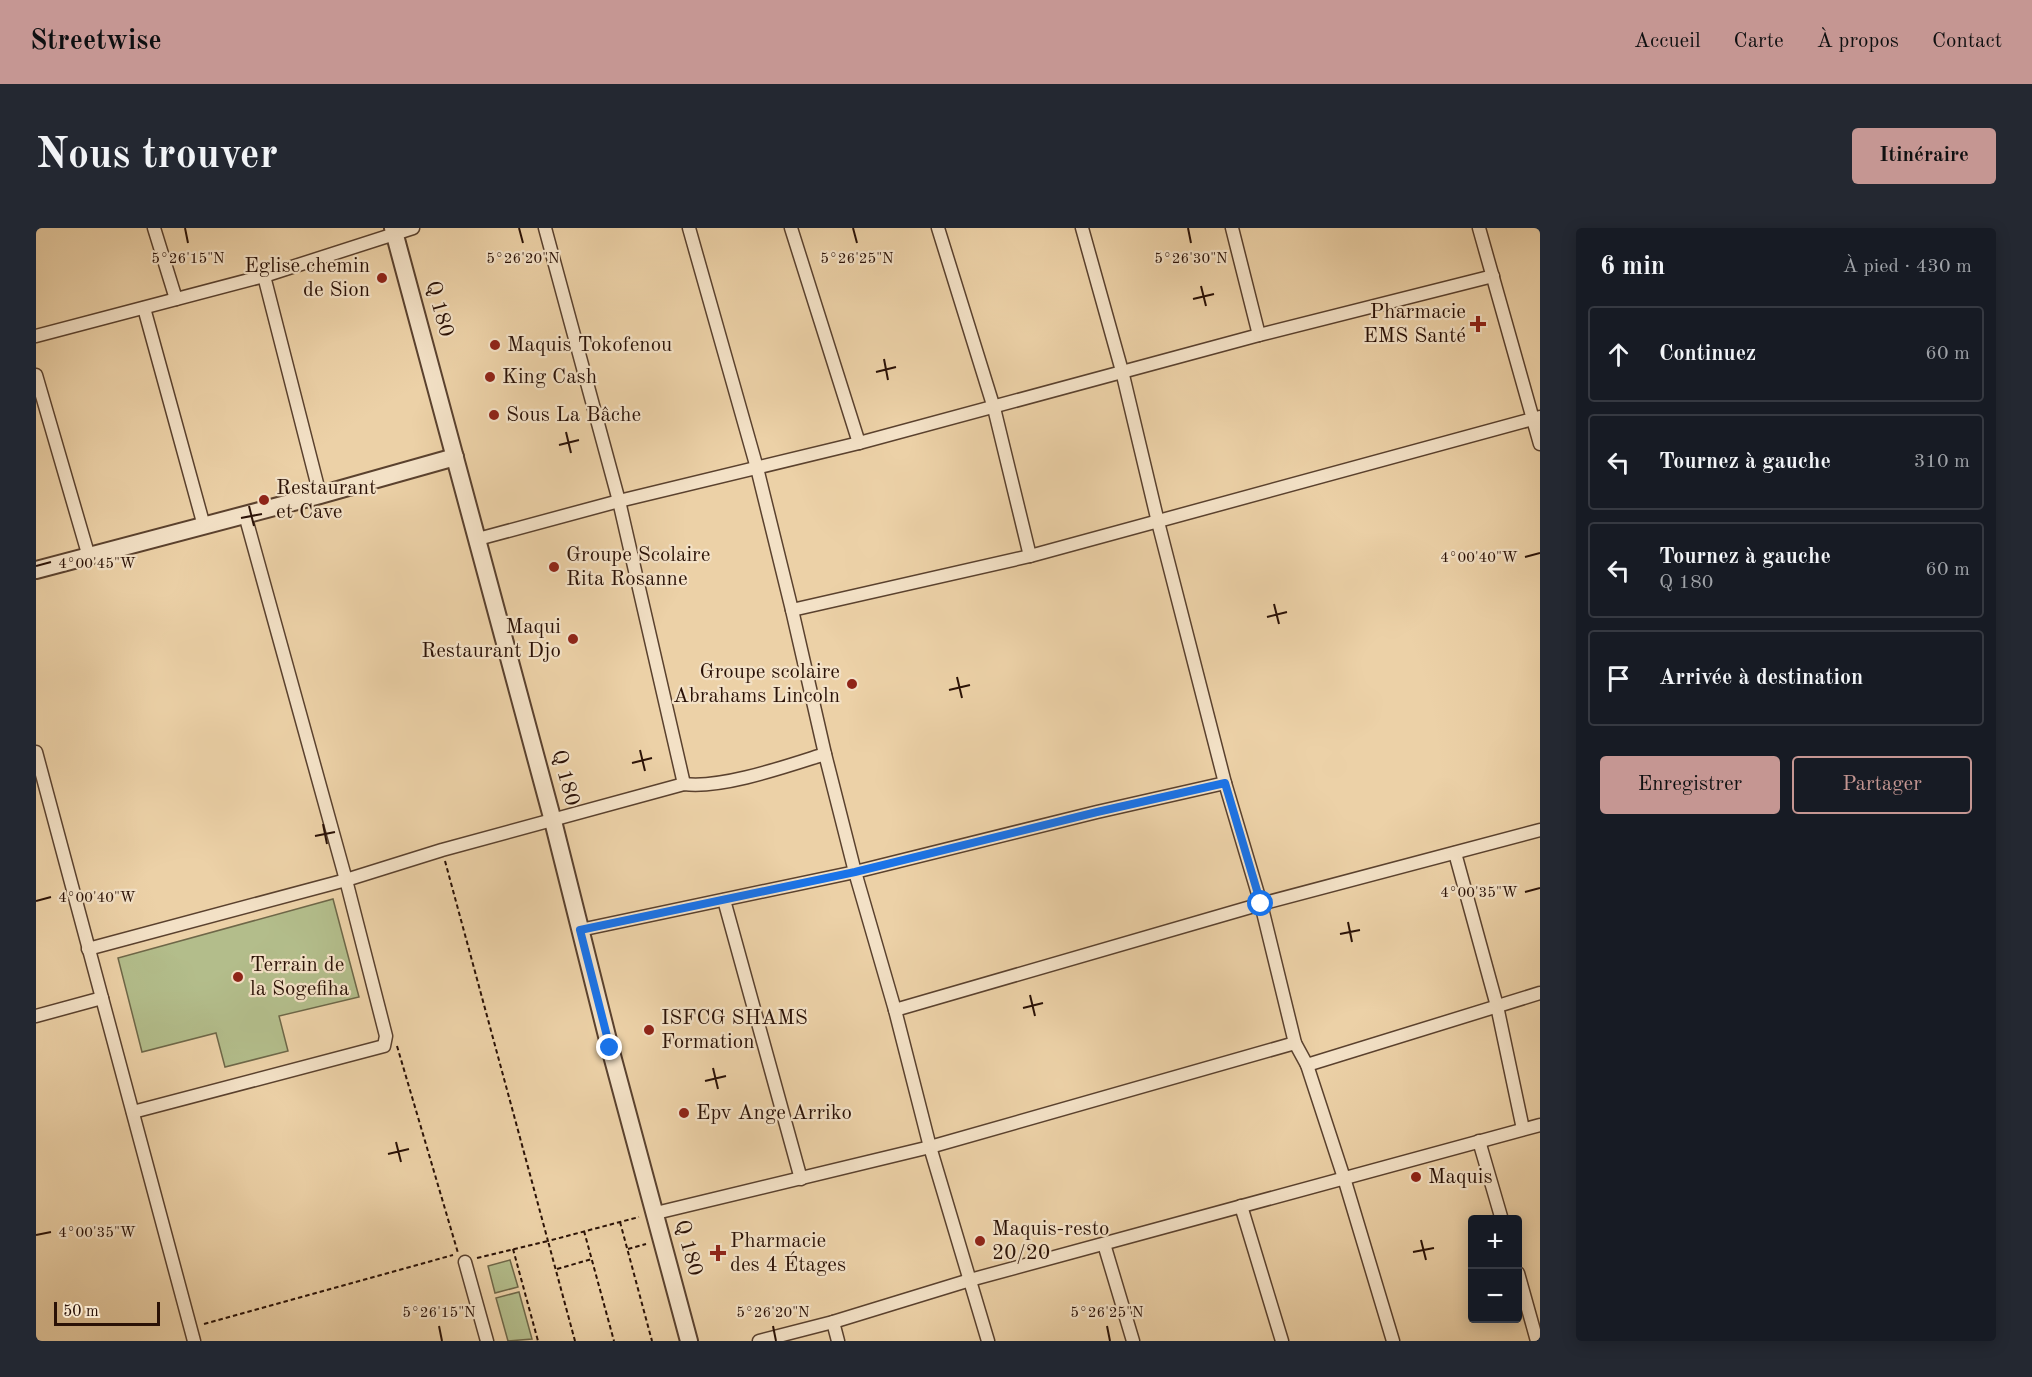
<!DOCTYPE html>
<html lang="fr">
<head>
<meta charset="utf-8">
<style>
  body { margin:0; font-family:"Old Standard TT",serif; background:#242831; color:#f1f3f6 }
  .controls { position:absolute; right:18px; bottom:18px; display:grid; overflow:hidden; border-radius:6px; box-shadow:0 3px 15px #0003 }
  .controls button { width:54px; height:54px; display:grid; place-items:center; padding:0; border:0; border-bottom:2px solid #363941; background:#171b24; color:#f1f3f6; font:30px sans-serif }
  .scale { position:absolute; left:18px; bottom:15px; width:106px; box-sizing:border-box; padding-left:6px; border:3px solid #2a1106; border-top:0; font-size:16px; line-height:21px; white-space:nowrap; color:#2a1106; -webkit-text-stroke:4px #f3e1c6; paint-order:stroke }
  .stop { position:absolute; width:18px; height:18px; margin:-14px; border:4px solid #1a73e8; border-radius:50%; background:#fff }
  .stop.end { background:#1a73e8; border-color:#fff; box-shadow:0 2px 6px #0008 }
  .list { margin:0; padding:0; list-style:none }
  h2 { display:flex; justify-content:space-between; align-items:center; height:78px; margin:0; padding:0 24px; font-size:26px }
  h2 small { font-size:20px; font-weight:400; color:#9ea1a6 }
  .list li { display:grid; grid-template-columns:39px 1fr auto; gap:18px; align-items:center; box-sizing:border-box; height:96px; margin:0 12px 12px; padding:0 12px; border:2px solid #363941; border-radius:6px }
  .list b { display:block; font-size:22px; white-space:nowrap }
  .list p { margin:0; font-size:20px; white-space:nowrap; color:#9ea1a6 }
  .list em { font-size:20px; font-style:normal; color:#9ea1a6 }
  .actions { display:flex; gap:12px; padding:18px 24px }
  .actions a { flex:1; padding:14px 0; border:2px solid #c59692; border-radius:6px; text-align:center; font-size:21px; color:#c59692 }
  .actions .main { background:#c59692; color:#111 }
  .icon { flex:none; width:33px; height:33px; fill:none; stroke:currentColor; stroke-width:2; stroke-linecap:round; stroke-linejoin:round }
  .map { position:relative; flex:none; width:1504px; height:1113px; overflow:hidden; border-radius:6px }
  header { display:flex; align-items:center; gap:36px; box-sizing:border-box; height:84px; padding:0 30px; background:#c59692; color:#111 }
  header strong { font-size:28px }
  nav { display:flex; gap:33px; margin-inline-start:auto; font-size:21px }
  .intro { display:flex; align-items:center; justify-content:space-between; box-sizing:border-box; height:144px; padding:0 36px }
  h1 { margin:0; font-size:42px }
  .button { padding:15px 27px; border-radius:6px; background:#c59692; color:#111; font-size:21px; font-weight:700 }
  main { display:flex; gap:36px; padding:0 36px }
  aside { flex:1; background:#171b24; border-radius:6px; box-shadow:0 3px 15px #0003 }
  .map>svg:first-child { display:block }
  .green { fill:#b3bd8b; stroke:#6e6748; stroke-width:1.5 }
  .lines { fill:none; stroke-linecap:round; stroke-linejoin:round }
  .minor-casing { stroke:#5a412e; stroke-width:15 }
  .tertiary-casing { stroke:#5a412e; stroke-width:20 }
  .path { stroke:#2a1106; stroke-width:2; stroke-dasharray:4.5 3; stroke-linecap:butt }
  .minor { stroke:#f3e1c6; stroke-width:12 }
  .tertiary { stroke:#f3e1c6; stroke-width:16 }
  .route { stroke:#1a73e8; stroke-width:8 }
  .ticks { fill:none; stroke:#2a1106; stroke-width:2 }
  .poi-dot { fill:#8f2418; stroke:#f3e1c6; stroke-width:2 }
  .labels { text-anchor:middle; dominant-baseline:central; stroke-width:4.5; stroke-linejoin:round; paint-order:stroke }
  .poi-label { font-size:21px; fill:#2a1106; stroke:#f3e1c6; text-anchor:start }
  .street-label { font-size:21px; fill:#2a1106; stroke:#f3e1c6 }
  .ticks-label { font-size:15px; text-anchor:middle; fill:#2a1106; stroke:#f3e1c6; stroke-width:4.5; stroke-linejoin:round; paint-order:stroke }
</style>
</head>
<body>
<header>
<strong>Streetwise</strong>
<nav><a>Accueil</a><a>Carte</a><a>À propos</a><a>Contact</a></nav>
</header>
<div class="intro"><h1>Nous trouver</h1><a class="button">Itinéraire</a></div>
<main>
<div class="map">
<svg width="1504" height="1113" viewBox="0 0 1504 1113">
  <rect width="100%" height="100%" fill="#ecd1a7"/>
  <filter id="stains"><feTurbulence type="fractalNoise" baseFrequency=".00333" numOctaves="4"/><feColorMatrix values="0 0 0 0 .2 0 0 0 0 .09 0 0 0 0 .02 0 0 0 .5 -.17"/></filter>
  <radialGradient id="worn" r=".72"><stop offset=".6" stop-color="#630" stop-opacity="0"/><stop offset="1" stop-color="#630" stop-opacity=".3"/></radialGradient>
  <!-- green -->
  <g class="green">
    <path d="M297 671 323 769 243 788 252 823 189 839 180 805 106 824 82 730Z"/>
    <path d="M474 1032 482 1059 459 1065 452 1038Z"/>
    <path d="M483 1064 496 1111 472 1113 460 1070Z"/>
  </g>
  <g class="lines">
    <defs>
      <g id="minor">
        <path d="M118 0 140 71"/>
        <path d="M509 0 583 273 648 556"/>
        <path d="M653 0 721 240 756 382 789 526 819 644 859 782 894 919 952 1113"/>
        <path d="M755 0 823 215"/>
        <path d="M902 0 958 180 994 328"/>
        <path d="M1046 0 1086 143 1122 294 1189 555 1225 676 1259 815 1271 837 1308 950 1357 1113"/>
        <path d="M1196 0 1223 107"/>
        <path d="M1443 0 1504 216"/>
        <path d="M228 48 284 267"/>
        <path d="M108 80 168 298"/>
        <path d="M0 108 228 48 377 0"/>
        <path d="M0 147 53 329"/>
        <path d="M442 311 583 273 823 215 1223 107 1457 48"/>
        <path d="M756 382 994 328 1504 189"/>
        <path d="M0 524 158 1113"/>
        <path d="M1419 625 1461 778 1487 901"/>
        <path d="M688 672 765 951"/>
        <path d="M544 702 819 644 1061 584 1189 555"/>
        <path d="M52 721 310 652 406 622 648 556C686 561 751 538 789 526"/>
        <path d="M859 782 1225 676 1504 602"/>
        <path d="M0 788 66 770"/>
        <path d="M1271 837 1504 765"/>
        <path d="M97 884 348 818 350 808 310 652 209 287"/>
        <path d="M1443 913 1466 992"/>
        <path d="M1205 978 1246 1113"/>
        <path d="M620 985 894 919 1259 815"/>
        <path d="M1068 1016 1097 1113"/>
        <path d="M429 1034 451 1113"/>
        <path d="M1482 1045 1501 1113"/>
        <path d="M797 1094 802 1113"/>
        <path d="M723 1113 797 1094 934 1052 1504 897"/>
      </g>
      <g id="tertiary">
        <path d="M357 0 517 593 574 820 653 1113"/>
        <path d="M0 342 284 267 419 229"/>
      </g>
    </defs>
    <!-- minor casing -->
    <use href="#minor" class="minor-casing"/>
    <!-- tertiary casing -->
    <use href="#tertiary" class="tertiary-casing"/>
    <!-- path -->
    <g class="path">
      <path d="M409 633 512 1013 603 989"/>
      <path d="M361 818 422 1025"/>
      <path d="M584 994 616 1113"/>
      <path d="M548 1003 578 1113"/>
      <path d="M477 1021 502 1113"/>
      <path d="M592 1021 610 1016"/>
      <path d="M441 1030 512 1013 539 1113"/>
      <path d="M521 1041 556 1031"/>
      <path d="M168 1096 417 1027"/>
    </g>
    <!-- minor -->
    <use href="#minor" class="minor"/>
    <!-- tertiary -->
    <use href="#tertiary" class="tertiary"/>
  </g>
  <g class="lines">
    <!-- route -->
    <path class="route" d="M574 820 544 702 819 644 1061 584 1189 555 1225 676"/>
  </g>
  <!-- ticks -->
  <path class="ticks" d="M149 0 152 15M483 0 487 15M817 0 821 15M1152 0 1155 15M1165 58 1170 78M1157 71 1178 66M848 131 852 152M840 144 860 139M530 204 535 225M523 217 543 212M213 278 218 298M205 290 226 286M1489 329 1504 325M0 338 15 334M1238 376 1243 396M1231 389 1251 384M921 449 926 470M913 462 934 457M604 522 609 543M596 535 616 530M287 596 291 616M279 608 299 604M1489 664 1504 660M0 673 15 669M1312 694 1316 714M1304 706 1324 702M994 767 999 788M987 780 1007 775M677 840 682 861M669 853 690 848M360 914 365 934M352 926 373 921M0 1007 15 1004M1385 1012 1390 1032M1377 1024 1398 1020M403 1098 406 1113M737 1098 740 1113M1071 1098 1074 1113"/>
  <!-- markers -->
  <g class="poi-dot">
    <circle cx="346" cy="50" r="6"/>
    <path d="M1439 87h6v6h6v6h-6v6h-6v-6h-6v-6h6z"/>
    <circle cx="459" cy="117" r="6"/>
    <circle cx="454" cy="149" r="6"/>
    <circle cx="458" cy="187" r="6"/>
    <circle cx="228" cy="272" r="6"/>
    <circle cx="518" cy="339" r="6"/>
    <circle cx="537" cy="411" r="6"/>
    <circle cx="816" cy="456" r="6"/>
    <circle cx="202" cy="749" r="6"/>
    <circle cx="613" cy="802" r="6"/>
    <circle cx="648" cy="885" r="6"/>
    <circle cx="1380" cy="949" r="6"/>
    <circle cx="944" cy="1013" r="6"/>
    <path d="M679 1016h6v6h6v6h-6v6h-6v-6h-6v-6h6z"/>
  </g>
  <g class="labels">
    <!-- poi labels -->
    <g class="poi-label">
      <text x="334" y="38" text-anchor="end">Eglise chemin<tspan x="334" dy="24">de Sion</tspan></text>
      <text x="1430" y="84" text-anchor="end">Pharmacie<tspan x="1430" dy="24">EMS Santé</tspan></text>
      <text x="471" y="117">Maquis Tokofenou</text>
      <text x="466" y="149">King Cash</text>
      <text x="470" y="187">Sous La Bâche</text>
      <text x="240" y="260">Restaurant<tspan x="240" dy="24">et Cave</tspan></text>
      <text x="530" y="327">Groupe Scolaire<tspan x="530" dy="24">Rita Rosanne</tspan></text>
      <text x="525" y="399" text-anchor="end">Maqui<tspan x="525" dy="24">Restaurant Djo</tspan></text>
      <text x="804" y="444" text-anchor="end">Groupe scolaire<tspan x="804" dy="24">Abrahams Lincoln</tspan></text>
      <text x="214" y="737">Terrain de<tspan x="214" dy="24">la Sogefiha</tspan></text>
      <text x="625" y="790">ISFCG SHAMS<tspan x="625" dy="24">Formation</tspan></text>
      <text x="660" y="885">Epv Ange Arriko</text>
      <text x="1392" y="949">Maquis</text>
      <text x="956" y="1001">Maquis-resto<tspan x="956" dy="24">20/20</tspan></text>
      <text x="694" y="1013">Pharmacie<tspan x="694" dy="24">des 4 Étages</tspan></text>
    </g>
    <!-- street labels -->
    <g class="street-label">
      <text transform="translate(403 81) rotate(75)">Q 180</text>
      <text transform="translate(529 550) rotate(75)">Q 180</text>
      <text transform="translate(652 1020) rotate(75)">Q 180</text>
    </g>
  </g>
  <g class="ticks-label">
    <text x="152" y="35">5°26'15"N</text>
    <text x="487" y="35">5°26'20"N</text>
    <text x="821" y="35">5°26'25"N</text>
    <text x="1155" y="35">5°26'30"N</text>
    <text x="1443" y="334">4°00'40"W</text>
    <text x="61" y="340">4°00'45"W</text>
    <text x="1443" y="669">4°00'35"W</text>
    <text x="61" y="674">4°00'40"W</text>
    <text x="61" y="1009">4°00'35"W</text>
    <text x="403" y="1089">5°26'15"N</text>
    <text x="737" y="1089">5°26'20"N</text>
    <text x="1071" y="1089">5°26'25"N</text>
  </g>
  <rect width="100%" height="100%" filter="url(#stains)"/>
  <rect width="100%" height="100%" fill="url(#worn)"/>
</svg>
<div class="controls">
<button>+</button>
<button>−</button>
</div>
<div class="scale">50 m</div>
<div class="stop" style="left:1225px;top:676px"></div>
<div class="stop end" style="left:574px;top:820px"></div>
</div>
<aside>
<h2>6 min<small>À pied · 430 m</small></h2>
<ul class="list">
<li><svg class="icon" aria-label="ahead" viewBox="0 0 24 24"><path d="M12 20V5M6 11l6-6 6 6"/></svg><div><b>Continuez</b></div><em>60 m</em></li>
<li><svg class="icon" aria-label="left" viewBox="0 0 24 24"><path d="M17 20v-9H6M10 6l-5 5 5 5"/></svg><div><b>Tournez à gauche</b></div><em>310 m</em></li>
<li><svg class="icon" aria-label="left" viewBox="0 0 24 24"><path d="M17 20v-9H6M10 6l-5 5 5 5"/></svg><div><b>Tournez à gauche</b><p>Q 180</p></div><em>60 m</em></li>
<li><svg class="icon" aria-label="arrive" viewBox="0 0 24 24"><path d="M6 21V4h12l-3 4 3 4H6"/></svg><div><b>Arrivée à destination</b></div></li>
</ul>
<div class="actions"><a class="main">Enregistrer</a><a>Partager</a></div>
</aside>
</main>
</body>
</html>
